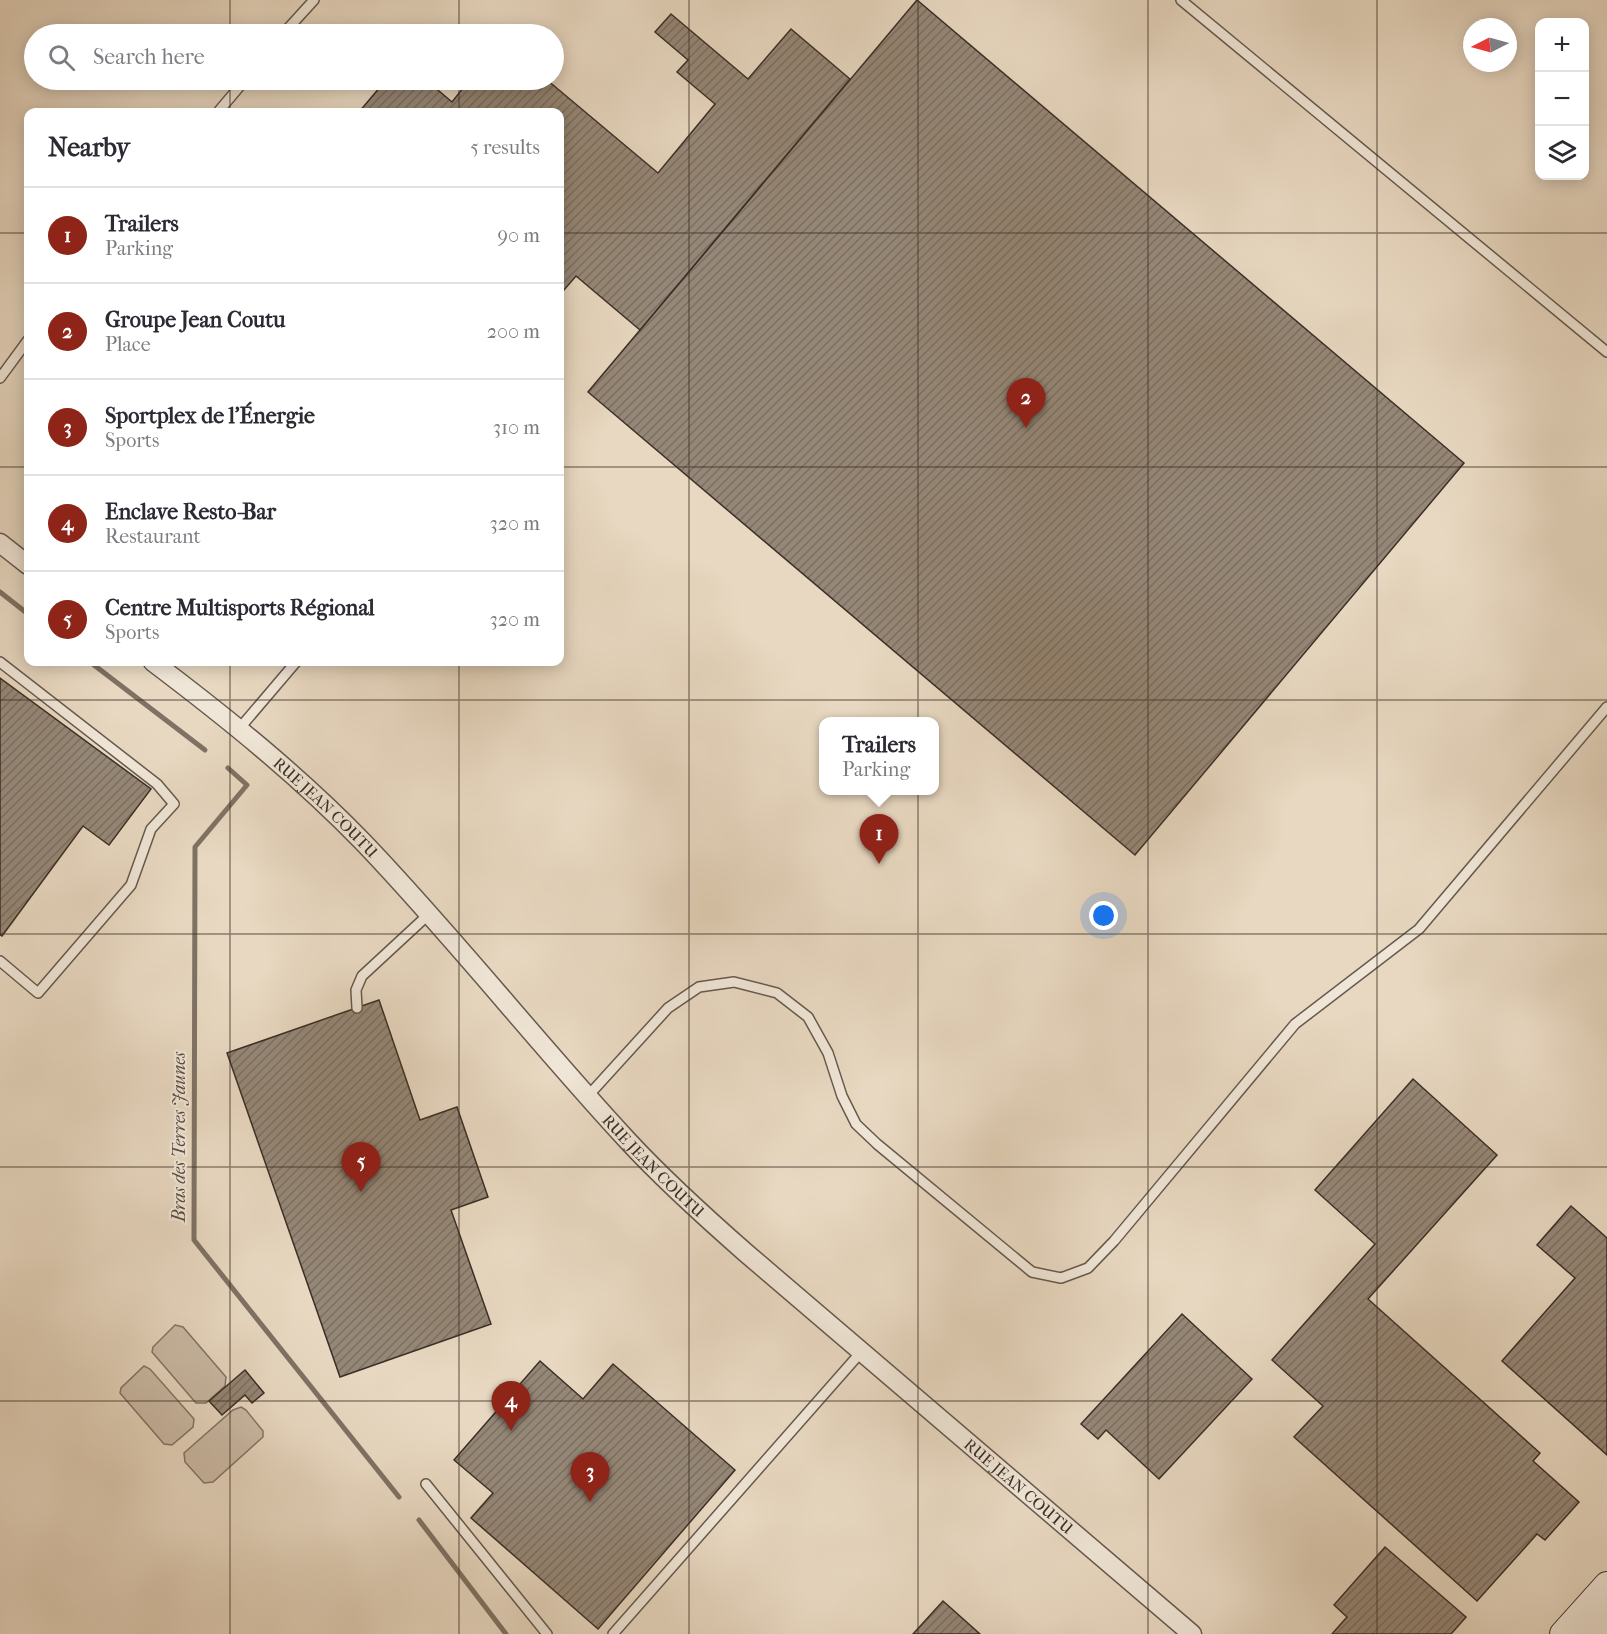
<!DOCTYPE html>
<html lang="en">
<head>
<meta charset="utf-8">
<style>
  body { margin:0; font-family:"IM FELL French Canon",serif; background:#f7f7f7; color:#2b2b33 }
  .controls { position:absolute; right:18px; top:18px; display:grid; overflow:hidden; border-radius:12px; box-shadow:0 3px 15px #0003 }
  .controls button { width:54px; height:54px; display:grid; place-items:center; padding:0; border:0; border-bottom:2px solid #e1e1e2; background:#fff; color:#2b2b33; font:30px sans-serif }
  .compass { position:absolute; left:1463px; top:18px; width:54px; height:54px; border-radius:50%; background:#fff; box-shadow:0 3px 15px #0003; rotate:264deg }
  .you { position:absolute; left:1104px; top:916px; width:21px; height:21px; margin:-15px; border:4px solid #fff; border-radius:50%; background:#1a73e8; box-shadow:0 0 0 9px #1a73e833 }
  .badge { display:grid; place-items:center; width:39px; height:39px; border-radius:50%; background:#8f2418; color:#fff; font-size:20px; font-weight:700 }
  .pin { position:absolute; translate:-50% -50px; filter:drop-shadow(0 2px 3px #0008) }
  .pin::after { content:''; position:absolute; top:32px; width:21px; height:18px; background:inherit; clip-path:polygon(0 0,100% 0,50% 100%) }
  .popup { position:absolute; left:819px; top:717px; width:120px; height:78px; box-sizing:border-box; display:grid; place-content:center; border-radius:12px; background:#fff; filter:drop-shadow(0 2px 4px #0005); font-size:20px; white-space:nowrap; color:#7c7c81 }
  .popup b { font-size:22px; color:#2b2b33 }
  .popup::after { content:''; position:absolute; left:50%; top:100%; margin-left:-12px; border:12px solid transparent; border-top-color:#fff }
  .list { margin:0; padding:0; list-style:none }
  h2 { display:flex; justify-content:space-between; align-items:center; height:78px; margin:0; padding:0 24px; font-size:26px }
  h2 small { font-size:20px; font-weight:400; color:#7c7c81 }
  .list li { display:grid; grid-template-columns:39px 1fr auto; gap:18px; align-items:center; box-sizing:border-box; height:96px; padding:0 24px; border-top:2px solid #e1e1e2 }
  .list b { display:block; font-size:22px; white-space:nowrap }
  .list p { margin:0; font-size:20px; white-space:nowrap; color:#7c7c81 }
  .list em { font-size:20px; font-style:normal; color:#7c7c81 }
  .icon { flex:none; width:33px; height:33px; fill:none; stroke:currentColor; stroke-width:2; stroke-linecap:round; stroke-linejoin:round }
  .map { position:relative; flex:none; width:1607px; height:1634px; overflow:hidden }
  .search { position:absolute; background:#fff; box-shadow:0 3px 15px #0003; left:24px; top:24px; width:540px; height:66px; display:flex; align-items:center; gap:15px; box-sizing:border-box; padding:0 21px; border-radius:33px; color:#7c7c81; font-size:22px }
  .panel { position:absolute; background:#fff; box-shadow:0 3px 15px #0003; left:24px; top:108px; width:540px; height:558px; border-radius:12px }
  .map>svg:first-child { display:block }
  .park { fill:#cbbba7; stroke:#837567; stroke-width:1.5 }
  .lines { fill:none; stroke-linecap:round; stroke-linejoin:round }
  .stream { stroke:#7f7264; stroke-width:5 }
  .building { fill:url(#building-hatch); stroke:#3b2f27; stroke-width:1.5 }
  .service-casing { stroke:#66594e; stroke-width:12 }
  .minor-casing { stroke:#66594e; stroke-width:21 }
  .secondary-casing { stroke:#3b2f27; stroke-width:28 }
  .service { stroke:#f0e6d7; stroke-width:9 }
  .minor { stroke:#f0e6d7; stroke-width:18 }
  .secondary { stroke:#f0e6d7; stroke-width:26 }
  .grid { fill:none; stroke:#3b2f27; stroke-width:1.5; stroke-opacity:0.55 }
  .labels { text-anchor:middle; dominant-baseline:central; stroke-width:4.5; stroke-linejoin:round; paint-order:stroke }
  .street-label { font-size:16px; fill:#3b2f27; stroke:#f0e6d7 }
  .water-label { font-size:18px; font-style:italic; fill:#584b40; stroke:#f0e6d7 }
</style>
</head>
<body>
<div class="map">
<svg width="1607" height="1634" viewBox="0 0 1607 1634">
  <defs>
    <pattern id="building-hatch" width="6" height="6" patternUnits="userSpaceOnUse" patternTransform="scale(1.5)"><rect width="6" height="6" fill="#958777"/><path d="M-1 1l2-2M0 6l6-6M5 7l2-2" fill="none" stroke="#7b6f62"/></pattern>
  </defs>
  <rect width="100%" height="100%" fill="#e8d8c1"/>
  <filter id="stains"><feTurbulence type="fractalNoise" baseFrequency=".00333" numOctaves="4"/><feColorMatrix values="0 0 0 0 .2 0 0 0 0 .09 0 0 0 0 .02 0 0 0 .5 -.17"/></filter>
  <radialGradient id="worn" r=".72"><stop offset=".6" stop-color="#630" stop-opacity="0"/><stop offset="1" stop-color="#630" stop-opacity=".3"/></radialGradient>
  <!-- park -->
  <g class="park">
    <path d="M175 1325 183 1327 226 1377 225 1386 206 1403H196L152 1352 153 1347Z"/>
    <path d="M144 1366 150 1369 194 1419 193 1427 172 1445 164 1444 120 1393 121 1388Z"/>
    <path d="M241 1407 246 1410 263 1431V1437L213 1482 204 1483 185 1462 184 1453 233 1410Z"/>
  </g>
  <g class="lines">
    <!-- stream -->
    <g class="stream">
      <path d="M0 592 28 614"/>
      <path d="M90 662 205 750"/>
      <path d="M228 768 247 785 195 847 194 1240 399 1497"/>
      <path d="M419 1520 506 1634"/>
    </g>
  </g>
  <!-- building -->
  <g class="building">
    <path d="M917 0 1464 463 1135 855 588 392Z"/>
    <path d="M671 14 748 79 791 29 850 79 640 330 576 276 564 290 560 286V112H359L386 80H426L452 102 464 87 455 80H547L658 173 715 104 677 72 688 60 655 32Z"/>
    <path d="M0 678 151 789 109 845 83 826 2 936 0 935Z"/>
    <path d="M379 1000 420 1120 457 1107 488 1197 451 1210 491 1324 340 1377 227 1053Z"/>
    <path d="M1413 1079 1497 1155 1368 1299 1540 1453 1533 1461 1579 1502 1545 1540 1537 1534 1477 1601 1294 1437 1323 1406 1272 1360 1375 1244 1315 1190Z"/>
    <path d="M1571 1206 1607 1238V1455L1502 1361 1575 1278 1537 1245Z"/>
    <path d="M1182 1314 1252 1379 1159 1479 1106 1430 1098 1439 1081 1424Z"/>
    <path d="M540 1361 583 1399 613 1364 735 1470 598 1629 471 1518 493 1493 454 1460Z"/>
    <path d="M245 1370 264 1393 252 1403 245 1395 222 1415 209 1401Z"/>
    <path d="M1385 1547 1466 1617 1451 1634H1332L1347 1617 1334 1605Z"/>
    <path d="M943 1601 980 1634H913Z"/>
  </g>
  <g class="lines">
    <defs>
      <g id="service">
        <path d="M1181 0 1607 352"/>
        <path d="M283 34 314 0"/>
        <path d="M218 112 245 80"/>
        <path d="M0 378 28 340"/>
        <path d="M0 662 157 784 174 804 151 829 131 885 38 993 0 961"/>
        <path d="M239 729 296 662"/>
        <path d="M357 1008 356 990 362 976 429 914"/>
        <path d="M588 1096 668 1008 699 987 734 982 777 993 808 1017 828 1053 842 1096 856 1124 877 1144 1032 1272 1061 1278 1088 1268 1114 1241 1295 1024 1419 929 1607 707"/>
        <path d="M426 1484 547 1634"/>
        <path d="M613 1634 862 1351"/>
      </g>
      <g id="minor">
        <path d="M0 543 28 565"/>
        <path id="s1" d="M153 662C227 718 298 775 363 842 455 938 537 1043 628 1141 665 1181 705 1217 746 1253L1192 1634"/>
      </g>
      <g id="secondary">
        <path d="M1563 1634 1607 1585"/>
        <path d="M1591 1634 1607 1617"/>
      </g>
    </defs>
    <!-- service casing -->
    <use href="#service" class="service-casing"/>
    <!-- minor casing -->
    <use href="#minor" class="minor-casing"/>
    <!-- secondary casing -->
    <use href="#secondary" class="secondary-casing"/>
    <!-- service -->
    <use href="#service" class="service"/>
    <!-- minor -->
    <use href="#minor" class="minor"/>
    <!-- secondary -->
    <use href="#secondary" class="secondary"/>
  </g>
  <!-- grid -->
  <path class="grid" d="M230 0V34M459 0V34M689 0V1634M918 0V1634M1148 0V1634M1377 0V1634M230 80V112M459 80V112M0 233H28M560 233H1607M0 467H28M560 467H1607M230 662V1634M459 662V1634M0 700H1607M0 934H1607M0 1167H1607M0 1401H1607"/>
  <g class="labels">
    <!-- street labels -->
    <g class="street-label">
      <text stroke="none"><textPath href="#s1" startOffset="226">RUE JEAN COUTU</textPath></text>
      <text stroke="none"><textPath href="#s1" startOffset="712">RUE JEAN COUTU</textPath></text>
      <text stroke="none"><textPath href="#s1" startOffset="1198">RUE JEAN COUTU</textPath></text>
    </g>
    <!-- water labels -->
    <g class="water-label">
      <text transform="translate(179 1137) rotate(-90)">Bras des Terres Jaunes</text>
    </g>
  </g>
  <rect width="100%" height="100%" filter="url(#stains)"/>
  <rect width="100%" height="100%" fill="url(#worn)"/>
</svg>
<div class="controls">
<button>+</button>
<button>−</button>
<button><svg class="icon" aria-label="layers" viewBox="0 0 24 24"><path d="M12 4l9 5-9 5-9-5zM3 14l9 5 9-5"/></svg></button>
</div>
<svg class="compass" viewBox="-18 -18 36 36"><path d="M0-13l5 13h-10z" fill="#e53935"/><path d="M0 13l5-13h-10z" fill="#7c7c81"/></svg>
<div class="you"></div>
<div class="pin badge" style="left:879px;top:864px">1</div>
<div class="popup"><b>Trailers</b>Parking</div>
<div class="pin badge" style="left:1026px;top:428px">2</div>
<div class="pin badge" style="left:590px;top:1502px">3</div>
<div class="pin badge" style="left:511px;top:1431px">4</div>
<div class="pin badge" style="left:361px;top:1192px">5</div>
<div class="search"><svg class="icon" aria-label="search" viewBox="0 0 24 24"><circle cx="10" cy="10" r="6"/><path d="M15 15l6 6"/></svg>Search here</div>
<section class="panel">
<h2>Nearby<small>5 results</small></h2>
<ul class="list">
<li><span class="badge">1</span><div><b>Trailers</b><p>Parking</p></div><em>90 m</em></li>
<li><span class="badge">2</span><div><b>Groupe Jean Coutu</b><p>Place</p></div><em>200 m</em></li>
<li><span class="badge">3</span><div><b>Sportplex de l'Énergie</b><p>Sports</p></div><em>310 m</em></li>
<li><span class="badge">4</span><div><b>Enclave Resto-Bar</b><p>Restaurant</p></div><em>320 m</em></li>
<li><span class="badge">5</span><div><b>Centre Multisports Régional</b><p>Sports</p></div><em>320 m</em></li>
</ul>
</section>
</div>
</body>
</html>
